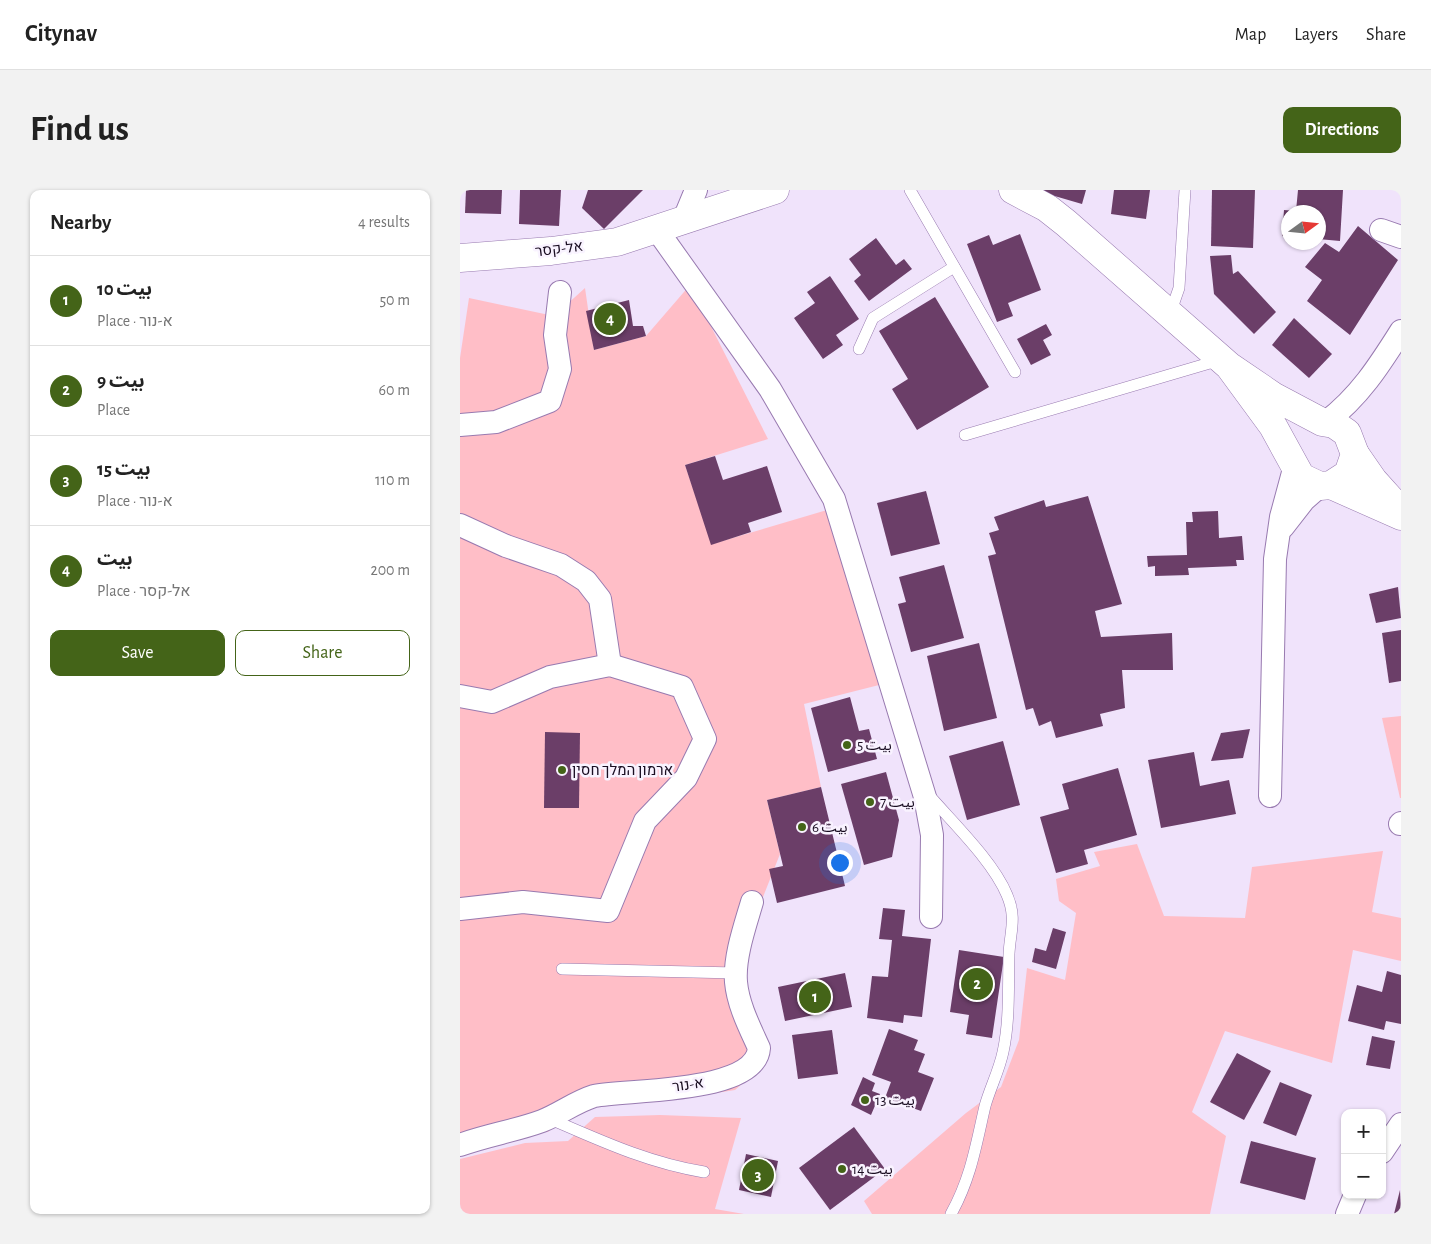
<!DOCTYPE html>
<html lang="en">
<head>
<meta charset="utf-8">
<style>
  body { margin:0; font-family:"Alegreya Sans","Noto Sans Arabic",Heebo,sans-serif; background:#f2f2f2; color:#222 }
  .controls { position:absolute; right:15px; bottom:15px; display:grid; overflow:hidden; border-radius:10px; box-shadow:0 1px 4px #0004 }
  .controls button { width:45px; height:45px; display:grid; place-items:center; padding:0; border:0; border-bottom:1px solid #e0e0e0; background:#fff; color:#222; font:25px sans-serif }
  .compass { position:absolute; left:821px; top:15px; width:45px; height:45px; border-radius:50%; background:#fff; box-shadow:0 1px 4px #0004; rotate:75deg }
  .you { position:absolute; left:379px; top:672px; width:18px; height:18px; margin:-12px; border:4px solid #fff; border-radius:50%; background:#1a73e8; box-shadow:0 0 0 8px #1a73e833 }
  .badge { display:grid; place-items:center; width:32px; height:32px; border-radius:50%; background:#446418; color:#fff; font-size:16px; font-weight:700 }
  .pin { position:absolute; translate:-50% -50%; border:2px solid #fff; box-shadow:0 1px 5px #0006 }
  .list { margin:0; padding:0; list-style:none }
  h2 { display:flex; justify-content:space-between; align-items:center; height:65px; margin:0; padding:0 20px; font-size:21px }
  h2 small { font-size:16px; font-weight:400; color:#767676 }
  .list li { display:grid; grid-template-columns:32px 1fr auto; gap:15px; align-items:center; box-sizing:border-box; height:90px; padding:0 20px; border-top:1px solid #e0e0e0 }
  .list b { display:block; font-size:19px; white-space:nowrap }
  .list p { margin:0; font-size:16px; white-space:nowrap; color:#767676 }
  .list em { font-size:16px; font-style:normal; color:#767676 }
  .actions { display:flex; gap:10px; padding:15px 20px }
  .actions a { flex:1; padding:11px 0; border:1px solid #446418; border-radius:10px; text-align:center; font-size:18px; color:#446418 }
  .actions .main { background:#446418; color:#fff }
  .map { position:relative; flex:none; width:941px; height:1024px; overflow:hidden; border-radius:10px }
  header { display:flex; align-items:center; gap:30px; box-sizing:border-box; height:70px; padding:0 25px; background:#fff; border-bottom:1px solid #e0e0e0 }
  header strong { font-size:24px }
  nav { display:flex; gap:28px; margin-inline-start:auto; font-size:18px }
  .intro { display:flex; align-items:center; justify-content:space-between; box-sizing:border-box; height:120px; padding:0 30px }
  h1 { margin:0; font-size:35px }
  .button { padding:12px 22px; border-radius:10px; background:#446418; color:#fff; font-size:18px; font-weight:700 }
  main { display:flex; gap:30px; padding:0 30px }
  aside { flex:1; background:#fff; border-radius:10px; box-shadow:0 1px 4px #0004 }
  .map>svg:first-child { display:block }
  .green { fill:#ffbec7 }
  .building { fill:#6b3e68 }
  .lines { fill:none; stroke-linecap:round; stroke-linejoin:round }
  .service-casing { stroke:#987ab0; stroke-width:12 }
  .minor-casing { stroke:#987ab0; stroke-width:24 }
  .tertiary-casing { stroke:#987ab0; stroke-width:29 }
  .service { stroke:#fff; stroke-width:11 }
  .minor { stroke:#fff; stroke-width:22 }
  .tertiary { stroke:#fff; stroke-width:28 }
  .poi-dot { fill:#446418; stroke:#f9f3ff; stroke-width:2 }
  .labels { text-anchor:middle; dominant-baseline:central; stroke-width:5; stroke-linejoin:round; paint-order:stroke }
  .street-label { font-size:15px; fill:#1a0e22; stroke:#f9f3ff }
  .poi-label { font-size:15px; fill:#1a0e22; stroke:#f9f3ff; text-anchor:start }
</style>
</head>
<body>
<header>
<strong>Citynav</strong>
<nav><a>Map</a><a>Layers</a><a>Share</a></nav>
</header>
<div class="intro"><h1>Find us</h1><a class="button">Directions</a></div>
<main>
<aside>
<h2>Nearby<small>4 results</small></h2>
<ul class="list">
<li><span class="badge">1</span><div><b>بيت 10</b><p>Place · א-נור</p></div><em>50 m</em></li>
<li><span class="badge">2</span><div><b>بيت 9</b><p>Place</p></div><em>60 m</em></li>
<li><span class="badge">3</span><div><b>بيت 15</b><p>Place · א-נור</p></div><em>110 m</em></li>
<li><span class="badge">4</span><div><b>بيت</b><p>Place · אל-קסר</p></div><em>200 m</em></li>
</ul>
<div class="actions"><a class="main">Save</a><a>Share</a></div>
</aside>
<div class="map">
<svg width="941" height="1024" viewBox="0 0 941 1024">
  <rect width="100%" height="100%" fill="#f0e3fb"/>
  <!-- green -->
  <g class="green">
    <path d="M230 95 308 249 225 275 252 354 367 320 423 494 344 514 361 597 307 610 320 664 269 793 303 855 305 874 275 900 237 906H153L106 923 88 942 37 943 0 960V168L9 108 94 126 125 98 134 160 186 146Z"/>
    <path d="M941 526V608H940L922 528Z"/>
    <path d="M677 654 704 726 785 728 792 677 923 661 912 722 941 728V771L893 760 872 873 765 841 732 922 766 946 750 1024H412L404 1011 506 923 541 897 559 850 567 778 605 790 616 723 599 711 596 689 640 676 634 662Z"/>
    <path d="M200 925 281 928 255 1019 284 1024H0V969L65 953 108 951 135 927Z"/>
  </g>
  <!-- building -->
  <g class="building">
    <path d="M6 0H42L41 24 5 23Z"/>
    <path d="M60 0H101L99 36 59 34Z"/>
    <path d="M128 0H183L144 39 122 18Z"/>
    <path d="M574 0H626L622 14Z"/>
    <path d="M654 0H690L686 29 651 24Z"/>
    <path d="M752 0H795L793 58 751 56Z"/>
    <path d="M838 0H883L880 51 858 49V22H828V47L822 46 824 20 836 21Z"/>
    <path d="M898 36 938 70 890 145 847 111 862 90 845 77 865 53 879 62Z"/>
    <path d="M560 44 581 100 548 113 553 126 537 132 507 54 529 45 533 55Z"/>
    <path d="M416 48 436 75 444 69 452 79 409 111 394 91 401 85 389 69Z"/>
    <path d="M771 65 773 84 778 81 816 122 794 144 754 104 750 66Z"/>
    <path d="M370 86 399 129 376 145 383 155 363 169 334 128 355 113 347 102Z"/>
    <path d="M475 107 529 197 457 240 432 199 448 189 419 141Z"/>
    <path d="M169 110 173 136H183L186 146 134 160 126 121Z"/>
    <path d="M834 128 872 164 849 188 812 155Z"/>
    <path d="M586 134 592 145 583 150 591 165 571 175 557 149Z"/>
    <path d="M255 266 263 290 307 276 322 322 288 333 291 342 251 355 225 275Z"/>
    <path d="M466 301 480 354 431 366 417 313Z"/>
    <path d="M628 306 662 414 635 421 641 447 712 443 713 480H662L665 518 640 524 643 536 596 548 591 531 579 536 573 518 566 520 528 366 536 364 529 343 539 340 534 327 584 310 586 317Z"/>
    <path d="M758 321 759 348 782 346 784 370H776L777 376 728 378 729 385 695 386V376L688 377 687 366 727 365 726 332H733L732 322Z"/>
    <path d="M484 375 504 448 451 462 438 414 446 412 439 387Z"/>
    <path d="M938 397 941 428 916 433 909 404Z"/>
    <path d="M941 440V491L929 493 922 443Z"/>
    <path d="M519 453 537 528 484 541 467 466Z"/>
    <path d="M390 507 399 541 409 539 417 569 368 582 351 518Z"/>
    <path d="M790 539 783 568 751 571 761 543Z"/>
    <path d="M85 542 120 543 119 618H84Z"/>
    <path d="M543 551 560 615 507 630 489 566Z"/>
    <path d="M734 562 740 596 769 590 776 624 701 638 688 570Z"/>
    <path d="M658 578 677 645 624 660 628 674 596 683 580 627 609 619 602 594Z"/>
    <path d="M426 582 439 630 432 667 404 675 381 594Z"/>
    <path d="M361 597 385 696 317 713 309 679 323 676 307 610Z"/>
    <path d="M423 718 445 720 442 746 471 749 462 827 444 825 443 833 407 828 412 786 428 787 432 750 419 749Z"/>
    <path d="M593 738 606 742 596 779 572 772 575 758 586 761Z"/>
    <path d="M499 760 544 767 532 848 506 844 509 825 490 822Z"/>
    <path d="M927 781 941 785V834L926 831 924 840 888 831 897 795 922 802Z"/>
    <path d="M385 783 392 817 325 831 318 797Z"/>
    <path d="M429 839 458 850 454 860 465 864 458 882 474 888 461 921 425 908 431 892 412 885Z"/>
    <path d="M372 840 378 884 338 889 332 845Z"/>
    <path d="M912 846 935 851 930 879 906 875Z"/>
    <path d="M777 863 811 881 784 930 750 912Z"/>
    <path d="M403 887 415 893 412 901 420 904 411 925 391 915Z"/>
    <path d="M820 892 852 905 836 946 803 933Z"/>
    <path d="M394 937 425 979 370 1020 339 978Z"/>
    <path d="M791 951 856 968 845 1010 780 993Z"/>
    <path d="M286 964 318 971 311 1007 279 1000Z"/>
    <path d="M940 1000 941 1024H934Z"/>
  </g>
  <g class="lines">
    <defs>
      <g id="service">
        <path d="M450 0 555 182"/>
        <path d="M710 124 719 98 725 0"/>
        <path d="M399 159 413 128 494 77"/>
        <path d="M505 245 760 170"/>
        <path d="M468 604C492 632 533 671 547 705 557 728 550 742 549 764 548 797 550 830 543 862 539 881 530 898 525 916 516 955 511 988 491 1024"/>
        <path d="M102 779 276 783"/>
        <path d="M88 928C139 950 188 973 244 982"/>
      </g>
      <g id="minor">
        <path d="M224 29 236 0"/>
        <path d="M197 40 310 199 374 309 465 607 472 645 471 727"/>
        <path d="M921 40 941 47"/>
        <path d="M866 232C899 207 919 176 941 141"/>
        <path d="M0 235 36 232 90 211 100 179 95 145 100 102"/>
        <path d="M0 335 46 356 101 375 126 391 140 409 150 475"/>
        <path d="M823 337 844 310 860 296"/>
        <path d="M0 506 32 512 90 487 150 475 222 497 245 549 226 588 185 631 148 721 63 712 0 719"/>
        <path d="M810 606 815 369 821 327 834 279"/>
        <path d="M940 634 941 633"/>
        <path d="M0 955C27 945 55 941 82 931 100 924 115 912 134 906 168 899 296 904 299 858 290 838 278 815 276 792 274 767 285 736 292 712"/>
        <path d="M922 962 941 934"/>
        <path d="M887 1024 895 1005"/>
      </g>
      <g id="tertiary">
        <path d="M553 0 587 18 606 33 769 176 813 206 862 232 874 234 887 243 895 264 888 284 871 295 860 296 841 287 813 236 769 176"/>
        <path d="M0 68 91 61 157 52 315 0"/>
        <path d="M895 264 913 290 940 320"/>
        <path d="M871 295 941 326"/>
      </g>
    </defs>
    <!-- service casing -->
    <use href="#service" class="service-casing"/>
    <!-- minor casing -->
    <use href="#minor" class="minor-casing"/>
    <!-- tertiary casing -->
    <use href="#tertiary" class="tertiary-casing"/>
    <!-- service -->
    <use href="#service" class="service"/>
    <!-- minor -->
    <use href="#minor" class="minor"/>
    <!-- tertiary -->
    <use href="#tertiary" class="tertiary"/>
  </g>
  <!-- markers -->
  <g class="poi-dot">
    <circle cx="387" cy="555" r="5"/>
    <circle cx="102" cy="580" r="5"/>
    <circle cx="410" cy="612" r="5"/>
    <circle cx="342" cy="637" r="5"/>
    <circle cx="405" cy="910" r="5"/>
    <circle cx="382" cy="979" r="5"/>
  </g>
  <g class="labels">
    <!-- street labels -->
    <g class="street-label">
      <text transform="translate(99 59) rotate(-7)">אל-קסר</text>
      <text transform="translate(228 895) rotate(-8)">א-נור</text>
    </g>
    <!-- poi labels -->
    <g class="poi-label">
      <text x="397" y="555">بيت 5</text>
      <text x="112" y="580">ארמון המלך חסין</text>
      <text x="420" y="612">بيت 7</text>
      <text x="352" y="637">بيت 6</text>
      <text x="415" y="910">بيت 13</text>
      <text x="392" y="979">بيت 14</text>
    </g>
  </g>
</svg>
<div class="controls">
<button>+</button>
<button>−</button>
</div>
<svg class="compass" viewBox="-18 -18 36 36"><path d="M0-13l5 13h-10z" fill="#e53935"/><path d="M0 13l5-13h-10z" fill="#767676"/></svg>
<div class="you"></div>
<div class="pin badge" style="left:355px;top:807px">1</div>
<div class="pin badge" style="left:517px;top:794px">2</div>
<div class="pin badge" style="left:298px;top:985px">3</div>
<div class="pin badge" style="left:150px;top:129px">4</div>
</div>
</main>
</body>
</html>
